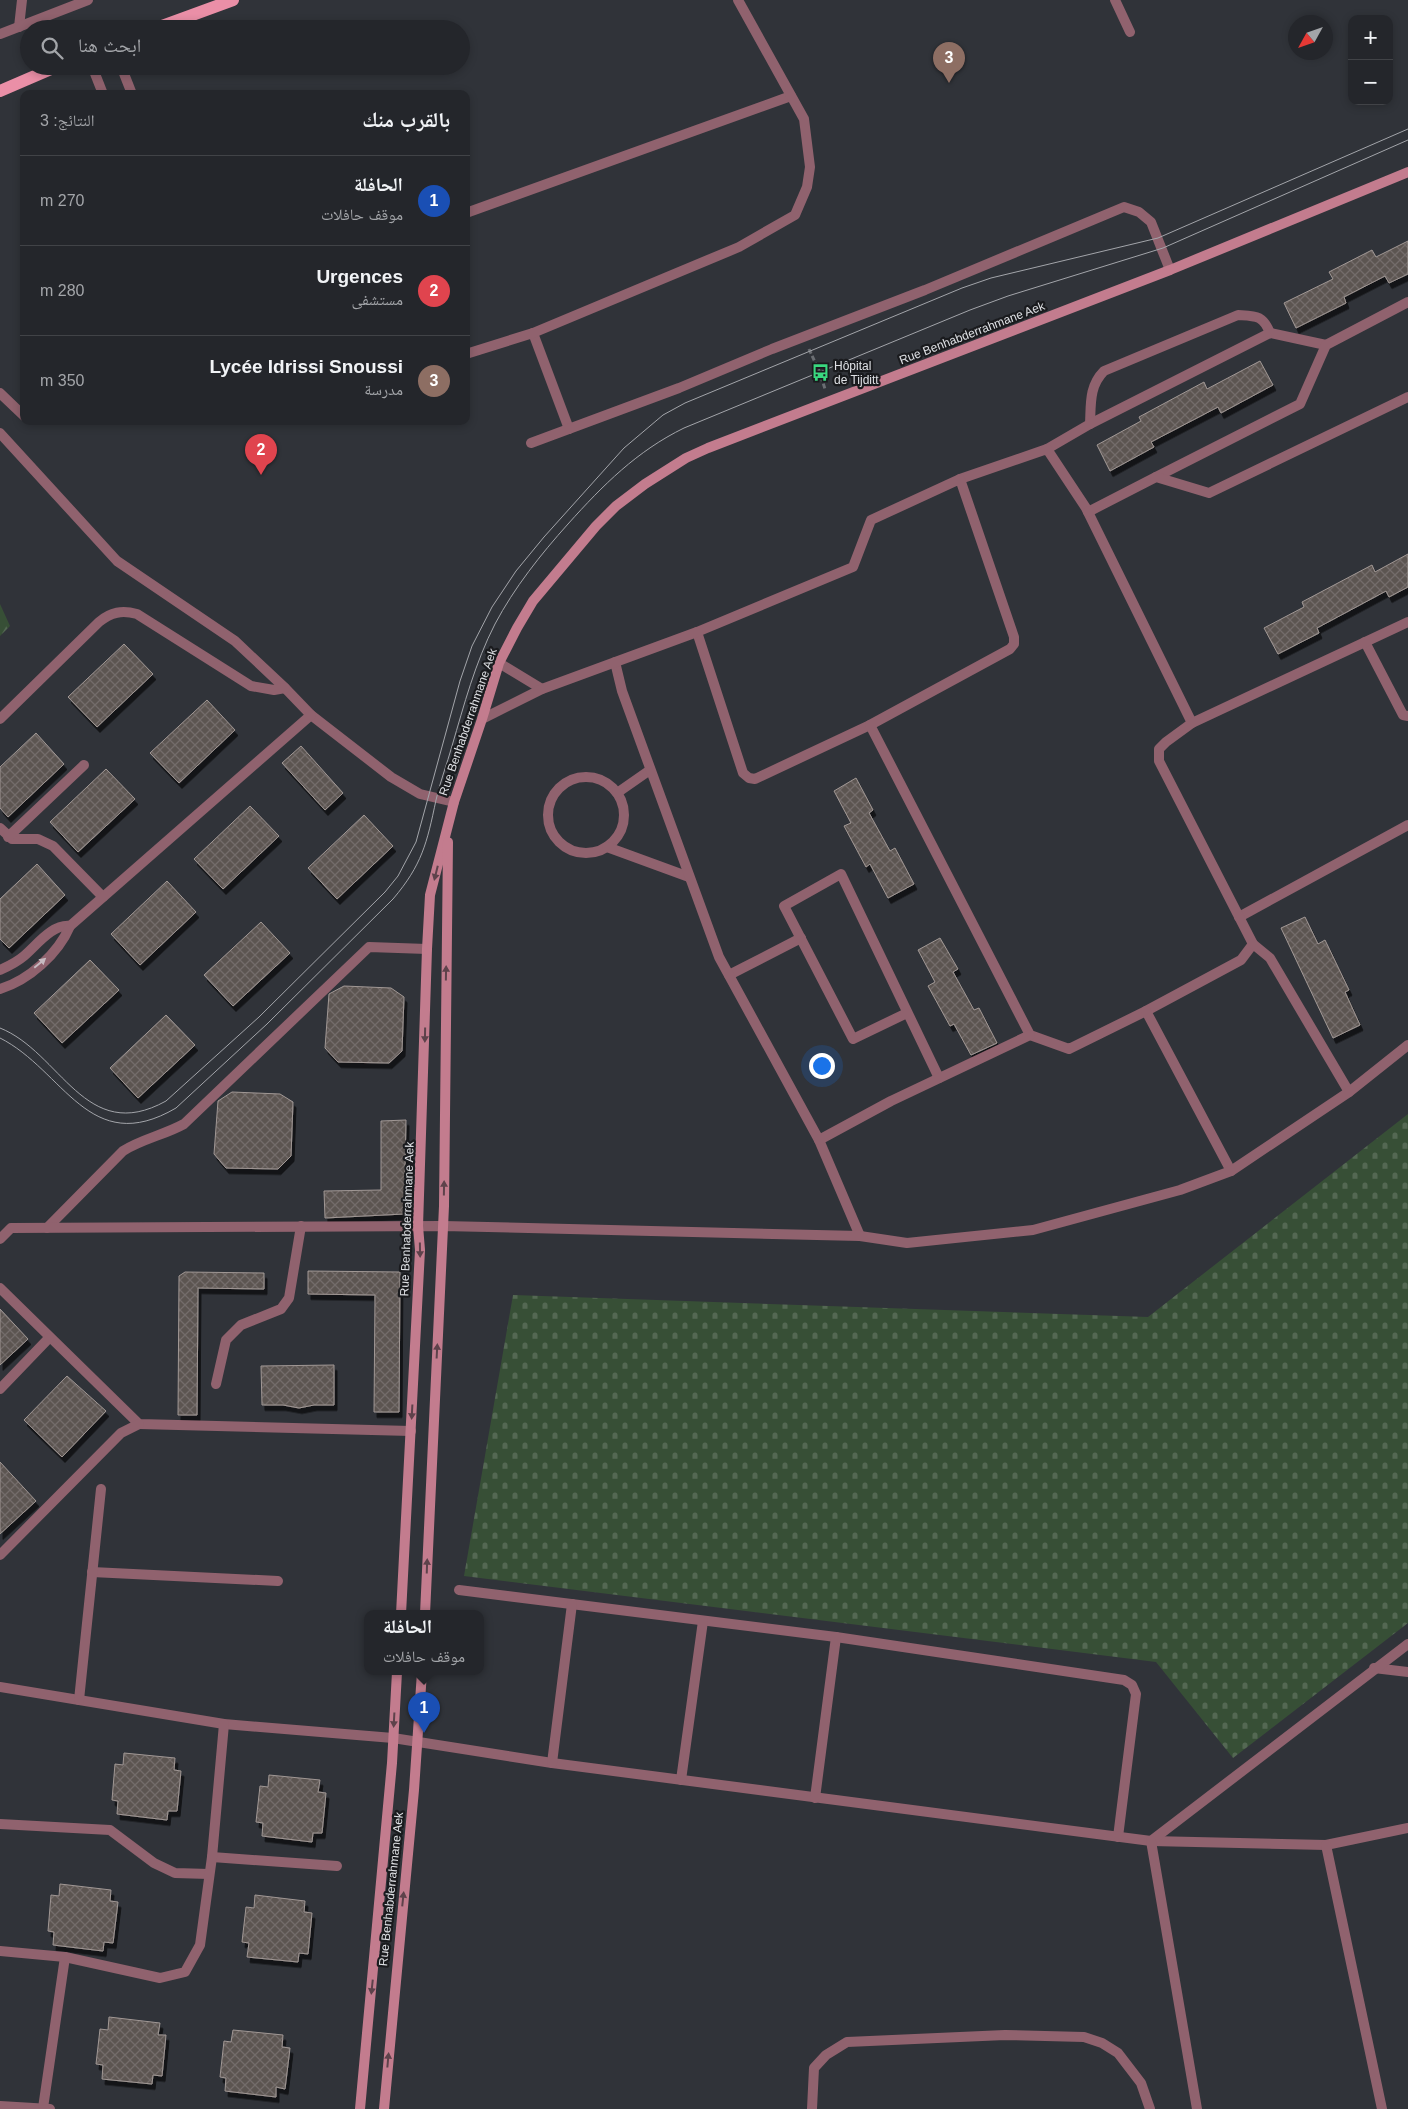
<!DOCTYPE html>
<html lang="ar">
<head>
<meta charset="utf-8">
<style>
  body { margin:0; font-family:Helvetica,"Noto Naskh Arabic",sans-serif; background:#303237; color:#f1f3f6; direction:rtl }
  .controls { position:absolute; right:15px; top:15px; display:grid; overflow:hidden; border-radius:10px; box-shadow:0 2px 8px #0003 }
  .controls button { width:45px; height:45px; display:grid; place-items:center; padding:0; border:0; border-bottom:1px solid #414347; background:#24262b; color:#f1f3f6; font:25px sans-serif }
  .compass { position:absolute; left:1288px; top:15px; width:45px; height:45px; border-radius:50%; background:#24262b; box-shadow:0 2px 8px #0003; rotate:230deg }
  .you { position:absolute; left:821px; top:1065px; width:18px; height:18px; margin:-12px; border:4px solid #fff; border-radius:50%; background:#1a73e8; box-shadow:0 0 0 8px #1a73e833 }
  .badge { display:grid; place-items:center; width:32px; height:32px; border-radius:50%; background:#95b2f1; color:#fff; font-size:16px; font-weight:700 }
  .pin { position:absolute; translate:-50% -41px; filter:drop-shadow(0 1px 2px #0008) }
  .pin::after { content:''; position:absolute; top:26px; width:18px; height:15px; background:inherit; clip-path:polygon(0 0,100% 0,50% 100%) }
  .popup { position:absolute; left:364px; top:1610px; width:120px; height:65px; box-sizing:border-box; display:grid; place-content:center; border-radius:10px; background:#24262b; filter:drop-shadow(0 1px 4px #0005); font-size:16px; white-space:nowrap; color:#a3a5a9 }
  .popup b { font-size:19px; color:#f1f3f6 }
  .popup::after { content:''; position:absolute; left:50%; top:100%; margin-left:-10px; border:10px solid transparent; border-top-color:#24262b }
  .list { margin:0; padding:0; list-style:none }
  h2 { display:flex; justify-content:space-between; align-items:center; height:65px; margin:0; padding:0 20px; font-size:21px }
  h2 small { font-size:16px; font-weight:400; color:#a3a5a9 }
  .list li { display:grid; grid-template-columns:32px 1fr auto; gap:15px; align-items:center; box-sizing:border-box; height:90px; padding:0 20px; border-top:1px solid #414347 }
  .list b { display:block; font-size:19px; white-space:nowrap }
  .list p { margin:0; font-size:16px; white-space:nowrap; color:#a3a5a9 }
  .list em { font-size:16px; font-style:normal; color:#a3a5a9 }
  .icon { flex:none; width:28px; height:28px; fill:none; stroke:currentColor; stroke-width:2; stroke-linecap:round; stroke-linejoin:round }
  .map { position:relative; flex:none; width:1408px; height:2109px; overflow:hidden; direction:ltr }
  .search { position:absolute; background:#24262b; box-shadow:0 2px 8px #0003; left:20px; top:20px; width:450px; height:55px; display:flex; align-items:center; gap:12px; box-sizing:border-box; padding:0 18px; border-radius:28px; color:#a3a5a9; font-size:19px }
  .panel { position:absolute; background:#24262b; box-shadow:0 2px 8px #0003; left:20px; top:90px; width:450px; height:335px; border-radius:10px; direction:rtl }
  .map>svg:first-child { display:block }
  .forest { fill:url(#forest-firs) }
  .cemetery { fill:url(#cemetery-stones) }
  .building { fill:url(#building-cross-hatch); stroke:#a19895; filter:url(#shadow) }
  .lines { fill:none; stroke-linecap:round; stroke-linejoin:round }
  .path { stroke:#6b6e73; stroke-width:3; stroke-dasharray:5 2.5; stroke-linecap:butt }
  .lane { stroke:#90626e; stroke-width:10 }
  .street { stroke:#90626e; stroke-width:10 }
  .secondary { stroke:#c37c8e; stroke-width:10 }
  .primary { stroke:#ea8fa7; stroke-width:12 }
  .tram { stroke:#a3a5aa; stroke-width:1 }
  .oneway { fill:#5e424b }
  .oneway2 { fill:#c7bac1 }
  .labels { text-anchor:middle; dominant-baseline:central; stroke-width:4.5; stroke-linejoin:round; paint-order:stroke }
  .street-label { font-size:12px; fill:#dee0e4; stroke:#1a1b1e }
  .poi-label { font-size:12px; fill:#dee0e4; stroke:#1a1b1e; text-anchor:start }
</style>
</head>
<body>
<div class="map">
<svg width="1408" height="2109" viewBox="0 0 1408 2109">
  <defs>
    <pattern id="forest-firs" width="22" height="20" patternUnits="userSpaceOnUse" patternTransform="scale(1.25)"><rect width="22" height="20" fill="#374f36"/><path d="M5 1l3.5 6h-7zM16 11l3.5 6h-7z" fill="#546853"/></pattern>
    <pattern id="cemetery-stones" width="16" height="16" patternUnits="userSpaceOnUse" patternTransform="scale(1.25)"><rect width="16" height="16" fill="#374f36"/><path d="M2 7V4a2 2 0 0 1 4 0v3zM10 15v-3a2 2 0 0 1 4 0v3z" fill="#546853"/></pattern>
    <pattern id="building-cross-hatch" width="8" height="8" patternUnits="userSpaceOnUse" patternTransform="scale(1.25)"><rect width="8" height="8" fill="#5c5451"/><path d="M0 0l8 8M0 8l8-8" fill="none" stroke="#736c6a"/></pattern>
    <filter id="shadow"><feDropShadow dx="3" dy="5.5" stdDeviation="0" flood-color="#0009"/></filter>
  </defs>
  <rect width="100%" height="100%" fill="#303339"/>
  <!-- forest -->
  <path class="forest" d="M0 604 10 626 0 636Z"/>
  <!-- cemetery -->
  <path class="cemetery" d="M1408 1114V1623L1233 1758 1156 1662 464 1576 513 1295 1148 1317Z"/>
  <!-- building -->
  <g class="building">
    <path d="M1408 241V274L1389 283 1385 276 1344 297 1346 303 1296 328 1284 303 1333 279 1329 272 1372 250 1376 257Z"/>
    <path d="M1260 361 1273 385 1221 413 1218 407 1151 442 1154 447 1110 471 1097 445 1141 421 1139 417 1204 382 1207 389Z"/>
    <path d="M1408 554V587L1389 597 1386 591 1317 628 1319 633 1278 654 1264 628 1304 607 1302 602 1372 565 1375 572Z"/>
    <path d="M124 644 153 674 97 727 68 697Z"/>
    <path d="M207 700 235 730 179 783 150 753Z"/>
    <path d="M36 733 64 764 8 817 0 808V767Z"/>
    <path d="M301 746 343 793 325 810 282 763Z"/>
    <path d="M106 769 135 799 78 852 50 822Z"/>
    <path d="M856 778 873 810 869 813 890 851 895 848 914 884 888 898 870 864 866 867 844 826 851 823 834 791Z"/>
    <path d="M250 806 279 836 223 889 194 859Z"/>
    <path d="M364 815 393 846 337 899 308 868Z"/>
    <path d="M37 864 65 895 9 948 0 939V899Z"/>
    <path d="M167 881 196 912 140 965 111 934Z"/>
    <path d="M1305 917 1318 944 1325 940 1349 990 1345 992 1360 1025 1333 1038 1281 928Z"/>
    <path d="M261 922 290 953 233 1006 204 975Z"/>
    <path d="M940 938 958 969 953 972 974 1010 979 1008 997 1043 971 1055 954 1024 950 1026 928 986 935 982 918 950Z"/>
    <path d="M90 960 119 990 62 1043 34 1013Z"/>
    <path d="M344 986 391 988 404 997 402 1051 389 1063 338 1062 325 1048 329 994Z"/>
    <path d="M166 1015 195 1045 138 1098 110 1068Z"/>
    <path d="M232 1092 280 1094 293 1102 291 1156 278 1169 226 1168 214 1154 218 1101Z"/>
    <path d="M406 1120 404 1214 325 1218 324 1191 381 1190V1121Z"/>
    <path d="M308 1271 400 1272 399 1412H374L375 1295 308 1294Z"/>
    <path d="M185 1272 264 1273V1289L198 1288 197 1415H178L179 1276Z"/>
    <path d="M0 1309 28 1339 0 1365Z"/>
    <path d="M334 1365V1405H314L299 1408 283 1405H262L261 1366Z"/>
    <path d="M67 1376 106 1411 62 1457 24 1420Z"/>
    <path d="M0 1462 36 1501 0 1534Z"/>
    <path d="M124 1753 175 1758 174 1770 181 1771 177 1811H168L167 1820 117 1814 118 1801 112 1800 115 1764 123 1765Z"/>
    <path d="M269 1775 320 1780 318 1792 326 1793 322 1833H313L312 1842 262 1836 263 1823 256 1822 260 1786 268 1787Z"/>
    <path d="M60 1884 111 1890 110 1901 118 1902 113 1943 104 1942 103 1951 53 1945 54 1932 48 1931 51 1895 59 1896Z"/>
    <path d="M255 1895 305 1901 304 1912 312 1913 308 1954 299 1953 298 1962 247 1957 249 1943 242 1942 246 1907 254 1908Z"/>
    <path d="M109 2017 160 2023 158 2035H166L162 2076 153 2075 152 2084 102 2079 103 2065 96 2064 100 2029 108 2030Z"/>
    <path d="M233 2030 283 2035 282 2047 290 2048 285 2089 276 2087V2097L225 2091 226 2078 220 2077 224 2041 231 2042Z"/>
  </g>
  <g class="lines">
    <!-- path -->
    <path class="path" d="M809 349 820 373 825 389"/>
    <!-- lane -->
    <g class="lane">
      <path d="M1115 0 1130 32"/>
      <path d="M19 27 22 0"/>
      <path d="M0 34 88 0"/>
      <path d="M92 66 103 94"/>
      <path d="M121 66 132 94"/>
      <path d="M0 393 24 416"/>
      <path d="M1090 424C1091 404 1089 386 1104 371L1238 315C1256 316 1263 315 1270 333"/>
      <circle cx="586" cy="815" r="38"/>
      <path d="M617 793 650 770"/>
      <path d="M0 828 12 839H38L53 846 103 897"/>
      <path d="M8 837 84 765"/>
      <path d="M607 847 689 877"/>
      <path d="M729 975 801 938"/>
      <path d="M907 1013 853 1039 784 906 841 874 939 1078"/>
      <path d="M216 1384 226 1340 241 1325 281 1309 289 1298 301 1226"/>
      <path d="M92 1572 278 1581"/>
      <path d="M812 2109 814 2068 826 2055 847 2042 1005 2035 1084 2037 1102 2043 1118 2053 1141 2083 1150 2109"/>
    </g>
    <!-- street -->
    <g class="street">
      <path d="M466 213 791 96"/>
      <path d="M533 333 569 429"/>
      <path d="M466 354 533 333 739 247 795 215 807 187 810 167 804 119 738 0"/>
      <path d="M0 433 117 561 235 641 285 688 311 715 391 777 420 794 454 802"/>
      <path d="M531 443 679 388 772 349 925 290 1124 207 1139 212 1151 222 1170 270"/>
      <path d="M1047 449 1090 424 1270 333 1326 345"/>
      <path d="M1156 477 1300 404 1326 345 1408 302"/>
      <path d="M960 479 1047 449 1086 508 1192 723"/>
      <path d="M1088 512 1156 477 1209 493 1408 397"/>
      <path d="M697 632 743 773 749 778 755 779 870 725"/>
      <path d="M1365 642 1403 715 1408 716"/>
      <path d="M615 662 622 691 719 957 819 1140 860 1236"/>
      <path d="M499 663 542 689"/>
      <path d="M0 719 99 622C111 612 122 610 137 614L251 686 274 690 285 688"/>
      <path d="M482 719 542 689 697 632 853 567 871 520 960 479 1014 637V644L1010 649 870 725 1030 1035 1069 1049 1146 1011 1241 960 1253 944"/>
      <path d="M1239 917 1408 825"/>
      <path d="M0 970C9 966 17 962 24 956 37 945 52 924 70 926"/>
      <path d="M0 989C29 980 58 954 70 926L311 715"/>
      <path d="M1146 1011 1231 1171"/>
      <path d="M1349 1092 1270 958 1253 944 1159 761V749L1166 742 1192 723 1408 622"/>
      <path d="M819 1140 891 1101 1030 1035"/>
      <path d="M47 1228 123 1151C142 1139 164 1135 184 1124L369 947 427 949"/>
      <path d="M0 1239 11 1228 443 1226 860 1236 907 1243 1033 1230 1180 1190 1231 1171 1349 1092 1408 1045"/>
      <path d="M0 1288 139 1424 411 1431"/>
      <path d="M0 1389 49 1338"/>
      <path d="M0 1555 121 1433 139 1424"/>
      <path d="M459 1590 836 1637 1124 1680 1132 1685 1136 1694 1118 1837"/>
      <path d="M1374 1668 1408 1672"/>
      <path d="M0 1687 224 1724 393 1738 552 1763 1151 1841 1326 1845 1408 1828"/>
      <path d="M79 1700 101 1489"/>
      <path d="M552 1763 572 1604"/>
      <path d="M681 1780 703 1621"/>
      <path d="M815 1798 836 1637"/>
      <path d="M0 1824 110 1830 154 1863 175 1873 209 1874"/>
      <path d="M1151 1841 1408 1644"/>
      <path d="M1151 1841 1197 2109"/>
      <path d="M1326 1845 1382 2109"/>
      <path d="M212 1857 337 1866"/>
      <path d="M0 1951 65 1957 160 1978 185 1972 200 1945 212 1857 224 1724"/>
      <path d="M0 2106 50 2109"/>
      <path d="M43 2108 65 1957"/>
    </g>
    <!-- secondary -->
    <g class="secondary">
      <path d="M401 1614 420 1250 418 1226 427 949 430 895 454 802 482 719 499 663 517 628 533 601 596 526 616 506 645 484 686 458 708 448 1170 270 1408 172"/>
      <path d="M425 1614 444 1206 448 842"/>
      <path d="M360 2109 392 1763 397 1672"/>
      <path d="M384 2109 414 1790 422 1672"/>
    </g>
    <!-- primary -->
    <g class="primary">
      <path d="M154 29 233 0"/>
      <path d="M0 91 58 66"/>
    </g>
    <!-- tram -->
    <g class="tram">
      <path d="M0 1028C61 1052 85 1146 166 1101L259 1017 385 892 398 876 416 842 460 681 472 646 492 607 516 571 544 537 624 448 663 415 685 403 962 288 991 278 1158 238 1408 129"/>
      <path d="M0 1038C64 1070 89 1159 176 1108L267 1024 393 899C422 865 427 843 436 800 440 782 447 764 452 746 464 705 475 663 495 624 514 588 541 554 568 524 603 485 637 451 684 428L970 310 1008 296 1163 248 1408 140"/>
    </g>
  </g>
  <!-- one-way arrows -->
  <defs><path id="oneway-solid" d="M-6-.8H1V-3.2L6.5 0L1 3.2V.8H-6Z" transform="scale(1.25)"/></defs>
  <g class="oneway">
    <use href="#oneway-solid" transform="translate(436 873) rotate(104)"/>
    <use href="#oneway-solid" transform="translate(446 973) rotate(-89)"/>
    <use href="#oneway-solid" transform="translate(425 1035) rotate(91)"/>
    <use href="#oneway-solid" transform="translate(444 1188) rotate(-89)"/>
    <use href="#oneway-solid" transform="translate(420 1250) rotate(89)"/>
    <use href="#oneway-solid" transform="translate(437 1351) rotate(-87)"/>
    <use href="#oneway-solid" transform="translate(412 1412) rotate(93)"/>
    <use href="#oneway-solid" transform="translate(427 1566) rotate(-88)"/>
    <use href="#oneway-solid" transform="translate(394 1720) rotate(93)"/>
    <use href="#oneway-solid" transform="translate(403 1899) rotate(-84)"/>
    <use href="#oneway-solid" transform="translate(372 1987) rotate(96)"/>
    <use href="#oneway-solid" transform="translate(388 2060) rotate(-85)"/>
  </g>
  <use class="oneway2" href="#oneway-solid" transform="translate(40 963) rotate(-40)"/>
  <!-- icons -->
  <defs>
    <symbol id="bus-bare" viewBox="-9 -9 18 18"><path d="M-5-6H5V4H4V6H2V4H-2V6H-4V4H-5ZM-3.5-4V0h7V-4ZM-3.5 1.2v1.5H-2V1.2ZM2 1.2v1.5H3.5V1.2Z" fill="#39d87f" stroke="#1a1b1e" stroke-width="2.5" paint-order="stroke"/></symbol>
  </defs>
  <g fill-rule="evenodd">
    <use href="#bus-bare" x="808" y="360" width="25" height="25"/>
  </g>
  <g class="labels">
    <!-- street labels -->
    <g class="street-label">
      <text transform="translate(972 333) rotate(-21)">Rue Benhabderrahmane Aek</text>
      <text transform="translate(468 722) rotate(-71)">Rue Benhabderrahmane Aek</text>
      <text transform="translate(407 1219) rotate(-88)">Rue Benhabderrahmane Aek</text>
      <text transform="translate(391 1889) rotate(-84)">Rue Benhabderrahmane Aek</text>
    </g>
    <!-- poi labels -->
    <g class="poi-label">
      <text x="834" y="366">Hôpital<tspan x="834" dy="14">de Tijditt</tspan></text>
    </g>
  </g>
</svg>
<div class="controls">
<button>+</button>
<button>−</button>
</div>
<svg class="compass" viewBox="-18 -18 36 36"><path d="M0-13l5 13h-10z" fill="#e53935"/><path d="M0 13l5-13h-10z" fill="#a3a5a9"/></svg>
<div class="you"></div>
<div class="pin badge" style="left:424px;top:1733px;background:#1a4fb4">1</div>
<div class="popup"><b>الحافلة</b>موقف حافلات</div>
<div class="pin badge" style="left:261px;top:475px;background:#e0444e">2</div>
<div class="pin badge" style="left:949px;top:83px;background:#8d6e63">3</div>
<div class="search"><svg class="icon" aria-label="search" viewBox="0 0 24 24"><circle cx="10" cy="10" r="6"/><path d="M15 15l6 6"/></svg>ابحث هنا</div>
<section class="panel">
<h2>بالقرب منك<small>النتائج: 3</small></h2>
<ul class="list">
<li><span class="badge" style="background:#1a4fb4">1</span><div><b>الحافلة</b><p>موقف حافلات</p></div><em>270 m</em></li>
<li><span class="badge" style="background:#e0444e">2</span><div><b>Urgences</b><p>مستشفى</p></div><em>280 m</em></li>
<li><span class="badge" style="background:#8d6e63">3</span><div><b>Lycée Idrissi Snoussi</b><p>مدرسة</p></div><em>350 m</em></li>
</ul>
</section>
</div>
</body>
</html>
